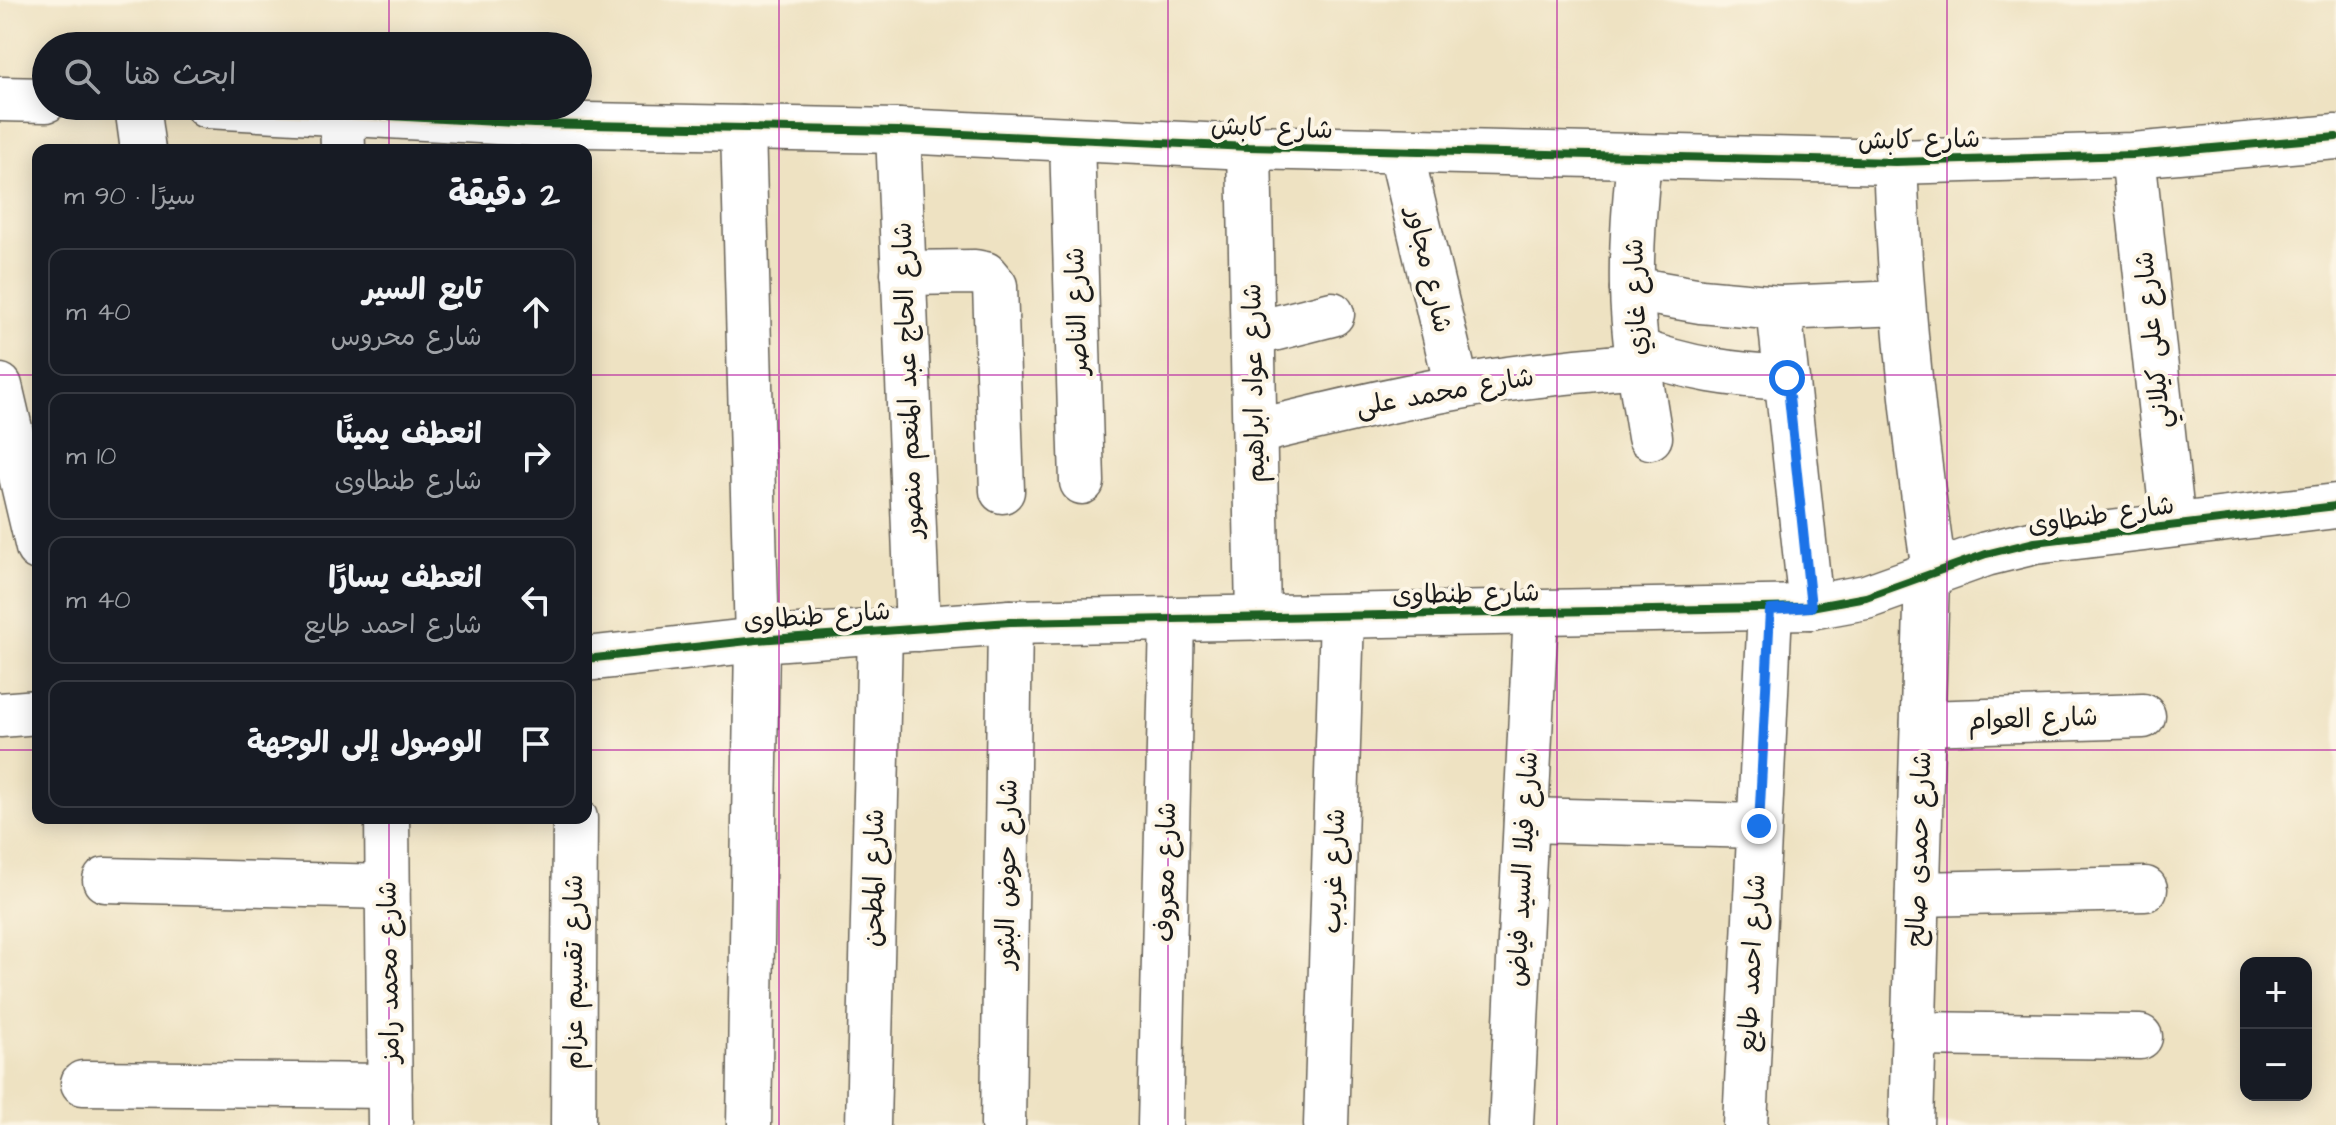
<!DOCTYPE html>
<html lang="ar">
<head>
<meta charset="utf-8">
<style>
  body { margin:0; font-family:"Architects Daughter","Playpen Sans Arabic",sans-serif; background:#20242c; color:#f1f3f6; direction:rtl }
  .controls { position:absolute; right:24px; bottom:24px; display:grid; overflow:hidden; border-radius:16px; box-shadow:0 4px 20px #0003 }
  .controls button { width:72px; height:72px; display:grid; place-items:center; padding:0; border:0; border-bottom:2px solid #363941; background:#171b24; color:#f1f3f6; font:40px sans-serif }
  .stop { position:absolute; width:24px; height:24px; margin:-18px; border:6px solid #1a73e8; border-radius:50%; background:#fff }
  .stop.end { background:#1a73e8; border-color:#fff; box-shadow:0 2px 8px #0008 }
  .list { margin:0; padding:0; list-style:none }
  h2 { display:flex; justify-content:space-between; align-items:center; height:104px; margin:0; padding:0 32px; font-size:34px }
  h2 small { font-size:26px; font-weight:400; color:#9ea1a6 }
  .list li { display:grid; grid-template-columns:52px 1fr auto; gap:24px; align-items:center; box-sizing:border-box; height:128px; margin:0 16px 16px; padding:0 16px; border:2px solid #363941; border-radius:16px }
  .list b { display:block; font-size:30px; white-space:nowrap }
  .list p { margin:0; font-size:26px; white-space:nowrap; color:#9ea1a6 }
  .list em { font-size:26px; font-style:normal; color:#9ea1a6 }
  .icon { flex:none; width:44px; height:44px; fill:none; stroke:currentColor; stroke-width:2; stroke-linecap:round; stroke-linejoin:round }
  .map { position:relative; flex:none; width:2336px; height:1125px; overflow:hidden; direction:ltr }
  .search { position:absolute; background:#171b24; box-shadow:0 4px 20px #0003; left:32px; top:32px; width:560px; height:88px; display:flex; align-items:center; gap:20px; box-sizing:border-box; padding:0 28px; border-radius:44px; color:#9ea1a6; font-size:30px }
  .panel { position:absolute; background:#171b24; box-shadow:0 4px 20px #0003; left:32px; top:144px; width:560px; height:680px; border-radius:16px; direction:rtl }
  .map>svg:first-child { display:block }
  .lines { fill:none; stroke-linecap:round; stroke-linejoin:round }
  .minor-casing { stroke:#666156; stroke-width:47 }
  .minor { stroke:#fff; stroke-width:44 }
  .cycleway-casing { stroke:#fcf5e5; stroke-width:13 }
  .cycleway { stroke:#1b5e20; stroke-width:8 }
  .route { stroke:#1a73e8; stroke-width:10 }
  .grid { fill:none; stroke:#b5179e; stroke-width:2; stroke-opacity:0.55 }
  .labels { text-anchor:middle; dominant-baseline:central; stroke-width:8; stroke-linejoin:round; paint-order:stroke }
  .street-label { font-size:26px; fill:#1c1c1c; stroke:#fcf5e5 }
</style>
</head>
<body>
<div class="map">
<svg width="2336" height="1125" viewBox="0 0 2336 1125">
  <rect width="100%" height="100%" fill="#fcf5e5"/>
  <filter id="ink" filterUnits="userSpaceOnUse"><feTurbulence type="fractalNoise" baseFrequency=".0125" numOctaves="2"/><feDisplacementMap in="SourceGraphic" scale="16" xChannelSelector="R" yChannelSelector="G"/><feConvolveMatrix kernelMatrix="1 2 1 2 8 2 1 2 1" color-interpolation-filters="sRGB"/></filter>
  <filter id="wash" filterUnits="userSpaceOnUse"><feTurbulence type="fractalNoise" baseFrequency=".006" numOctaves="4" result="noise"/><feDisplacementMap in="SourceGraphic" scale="32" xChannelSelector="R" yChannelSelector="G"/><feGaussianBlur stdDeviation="1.8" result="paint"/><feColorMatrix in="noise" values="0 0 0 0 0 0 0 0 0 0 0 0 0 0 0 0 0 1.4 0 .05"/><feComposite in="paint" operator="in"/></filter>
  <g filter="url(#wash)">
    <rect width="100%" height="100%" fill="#eee2c2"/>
  </g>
  <g filter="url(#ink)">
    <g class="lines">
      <defs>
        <g id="minor">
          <path d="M0 99 46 100"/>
          <path d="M137 106 143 150"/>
          <path d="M207 106 534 124 898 131 1249 147 1895 162 2133 155 2336 137"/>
          <path d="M342 113 343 150"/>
          <path d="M743 128 757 640 749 1125"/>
          <path d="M898 131 918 629"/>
          <path d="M1072 140 1082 482"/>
          <path d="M1249 147 1258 618"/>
          <path d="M1401 152 1457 387"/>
          <path d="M2133 155 2173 525"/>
          <path d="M1639 157C1635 201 1631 244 1632 288 1633 338 1642 387 1650 437"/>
          <path d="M1895 162C1900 300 1914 435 1934 571"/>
          <path d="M903 273 975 272 985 274 995 286 1002 491"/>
          <path d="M1632 289 1701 301 1779 308 1902 303"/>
          <path d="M1779 308 1811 607"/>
          <path d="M1253 334 1332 314"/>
          <path d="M1636 350C1689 369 1731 375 1787 378"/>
          <path d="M0 386 38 548"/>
          <path d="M1255 432C1321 416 1387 400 1454 388 1515 376 1577 371 1638 365"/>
          <path d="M586 659 757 640 1010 622 1811 607 1866 597 1986 554 2035 542 2336 506"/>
          <path d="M0 715 38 712"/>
          <path d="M1923 723 2143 716"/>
          <path d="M387 818 390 1125"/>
          <path d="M1526 820 1759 826"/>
          <path d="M105 880 388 887"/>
          <path d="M1918 894 2145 889"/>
          <path d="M1913 1034 2140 1037"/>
          <path d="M83 1083 390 1086"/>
          <path d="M573 1125 575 818"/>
          <path d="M868 1125 880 631"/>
          <path d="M1003 1125 1010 622"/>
          <path d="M1160 1125 1172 620"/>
          <path d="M1326 1125 1342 616"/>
          <path d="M1511 1125 1536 612"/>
          <path d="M1745 1125 1770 610"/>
          <path d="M1911 1125 1927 574"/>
        </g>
      </defs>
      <!-- minor casing -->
      <use href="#minor" class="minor-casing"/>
      <!-- minor -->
      <use href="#minor" class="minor"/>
      <defs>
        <g id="cycleway">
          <path d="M207 106 534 124 898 131 1249 147 1895 162 2133 155 2336 137"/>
          <path d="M586 659 757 640 1010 622 1811 607 1866 597 1986 554 2035 542 2336 506"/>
        </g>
      </defs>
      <!-- cycleway casing -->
      <use href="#cycleway" class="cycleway-casing"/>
      <!-- cycleway -->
      <use href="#cycleway" class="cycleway"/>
    </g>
  </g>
  <g class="lines" filter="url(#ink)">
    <!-- route -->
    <path class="route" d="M1759 826 1770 610 1811 607 1787 378"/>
  </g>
  <!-- grid -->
  <path class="grid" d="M389 0V46M779 0V1125M1168 0V1125M1557 0V1125M1947 0V1125M389 106V150M0 375H38M586 375H2336M0 750H38M586 750H2336M389 818V1125"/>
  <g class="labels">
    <!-- street labels -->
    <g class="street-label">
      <text transform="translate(1272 128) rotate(2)">شارع كابش</text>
      <text transform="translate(1919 140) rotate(-1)">شارع كابش</text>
      <text transform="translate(1429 270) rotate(77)">شارع مجاور</text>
      <text transform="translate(1636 297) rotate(-92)">شارع غازي</text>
      <text transform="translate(1077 311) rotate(-92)">شارع الناصر</text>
      <text transform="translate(2153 340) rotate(-96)">شارع على كيلاني</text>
      <text transform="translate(908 380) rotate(-92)">شارع الحاج عبد المنعم منصور</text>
      <text transform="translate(1254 383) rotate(-91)">شارع عواد ابراهيم</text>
      <text transform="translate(1445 392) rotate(-10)">شارع محمد على</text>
      <text transform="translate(2101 515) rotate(-8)">شارع طنطاوى</text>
      <text transform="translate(1466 594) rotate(-1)">شارع طنطاوى</text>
      <text transform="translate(817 616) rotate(-4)">شارع طنطاوى</text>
      <text transform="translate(2033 719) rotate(-2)">شارع العوام</text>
      <text transform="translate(1919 849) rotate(-88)">شارع حمدى صالح</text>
      <text transform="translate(1523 869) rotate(-87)">شارع فيلا السيد فياض</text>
      <text transform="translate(1334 871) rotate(-88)">شارع غريب</text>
      <text transform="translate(1166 872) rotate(-89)">شارع معروف</text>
      <text transform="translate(1007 874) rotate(-89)">شارع حوض البثور</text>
      <text transform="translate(874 878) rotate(-89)">شارع المطحن</text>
      <text transform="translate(1752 963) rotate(-87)">شارع احمد طايع</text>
      <text transform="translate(389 972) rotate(-91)">شارع محمد رامز</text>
      <text transform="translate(574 972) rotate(-90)">شارع تقسيم عزام</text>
    </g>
  </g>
</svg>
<div class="controls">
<button>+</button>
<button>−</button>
</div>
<div class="stop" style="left:1787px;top:378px"></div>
<div class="stop end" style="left:1759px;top:826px"></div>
<div class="search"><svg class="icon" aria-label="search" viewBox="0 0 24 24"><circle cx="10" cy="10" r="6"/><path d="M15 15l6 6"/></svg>ابحث هنا</div>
<section class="panel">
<h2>2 دقيقة<small>سيرًا · 90 m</small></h2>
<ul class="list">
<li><svg class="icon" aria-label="ahead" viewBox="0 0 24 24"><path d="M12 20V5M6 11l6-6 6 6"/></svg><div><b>تابع السير</b><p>شارع محروس</p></div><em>40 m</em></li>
<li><svg class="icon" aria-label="right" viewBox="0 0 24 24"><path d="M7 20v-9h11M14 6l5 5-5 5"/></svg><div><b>انعطف يمينًا</b><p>شارع طنطاوى</p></div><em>10 m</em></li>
<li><svg class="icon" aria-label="left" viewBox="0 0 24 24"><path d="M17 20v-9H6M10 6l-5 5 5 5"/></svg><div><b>انعطف يسارًا</b><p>شارع احمد طايع</p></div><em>40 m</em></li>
<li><svg class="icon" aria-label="arrive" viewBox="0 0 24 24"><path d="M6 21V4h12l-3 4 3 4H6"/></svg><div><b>الوصول إلى الوجهة</b></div></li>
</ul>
</section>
</div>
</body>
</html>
